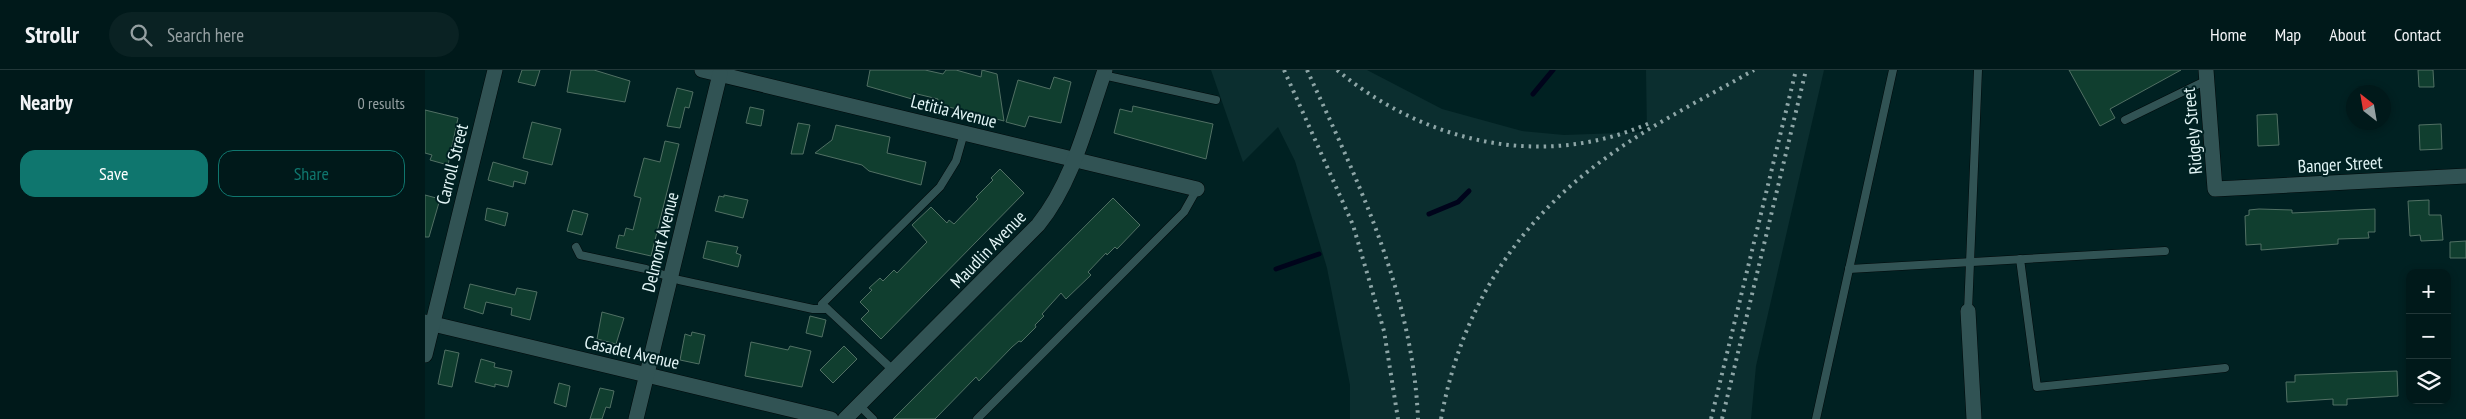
<!DOCTYPE html>
<html lang="en">
<head>
<meta charset="utf-8">
<style>
  body { margin:0; font-family:"PT Sans Narrow",sans-serif; background:#0a2223; color:#f1f3f6 }
  .controls { position:absolute; right:15px; bottom:15px; display:grid; overflow:hidden; border-radius:10px; box-shadow:0 2px 8px #0003 }
  .controls button { width:45px; height:45px; display:grid; place-items:center; padding:0; border:0; border-bottom:1px solid #223839; background:#00191a; color:#f1f3f6; font:25px sans-serif }
  .compass { position:absolute; left:1921px; top:15px; width:45px; height:45px; border-radius:50%; background:#00191a; box-shadow:0 2px 8px #0003; rotate:329deg }
  .list { margin:0; padding:0; list-style:none }
  h2 { display:flex; justify-content:space-between; align-items:center; height:65px; margin:0; padding:0 20px; font-size:21px }
  h2 small { font-size:16px; font-weight:400; color:#95a0a2 }
  .actions { display:flex; gap:10px; padding:15px 20px }
  .actions a { flex:1; padding:11px 0; border:1px solid #0f766e; border-radius:15px; text-align:center; font-size:18px; color:#0f766e }
  .actions .main { background:#0f766e; color:#fff }
  .icon { flex:none; width:28px; height:28px; fill:none; stroke:currentColor; stroke-width:2; stroke-linecap:round; stroke-linejoin:round }
  .map { position:relative; flex:none; width:2041px; height:349px; overflow:hidden }
  header { display:flex; align-items:center; gap:30px; box-sizing:border-box; height:70px; padding:0 25px; background:#00191a; border-bottom:1px solid #223839 }
  header strong { font-size:24px }
  nav { display:flex; gap:28px; margin-inline-start:auto; font-size:18px }
  .search { width:350px; height:45px; background:#0a2223; display:flex; align-items:center; gap:12px; box-sizing:border-box; padding:0 18px; border-radius:28px; color:#95a0a2; font-size:19px }
  main { display:flex }
  aside { flex:1; background:#00191a }
  .map>svg:first-child { display:block }
  .built { fill:#0b2e2f }
  .lines { fill:none; stroke-linecap:round; stroke-linejoin:round }
  .stream { stroke:#00041b; stroke-width:5 }
  .building { fill:#103e2f; stroke:#517064 }
  .service-casing { stroke:#00090a; stroke-width:9 }
  .minor-casing { stroke:#00090a; stroke-width:16 }
  .service { stroke:#315354; stroke-width:8 }
  .minor { stroke:#315354; stroke-width:15 }
  .rail { stroke:#8ea6a7; stroke-width:4; stroke-dasharray:2.5 5; stroke-linecap:butt }
  .labels { text-anchor:middle; dominant-baseline:central; stroke-width:4; stroke-linejoin:round; paint-order:stroke }
  .street-label { font-size:18px; fill:#e3f6f7; stroke:#002122 }
</style>
</head>
<body>
<header>
<strong>Strollr</strong>
<div class="search"><svg class="icon" aria-label="search" viewBox="0 0 24 24"><circle cx="10" cy="10" r="6"/><path d="M15 15l6 6"/></svg>Search here</div>
<nav><a>Home</a><a>Map</a><a>About</a><a>Contact</a></nav>
</header>
<main>
<aside>
<h2>Nearby<small>0 results</small></h2>
<ul class="list">
</ul>
<div class="actions"><a class="main">Save</a><a>Share</a></div>
</aside>
<div class="map">
<svg width="2041" height="349" viewBox="0 0 2041 349">
  <rect width="100%" height="100%" fill="#002122"/>
  <!-- built -->
  <path class="built" d="M786 0H942L1017 39 1097 61 1139 65 1222 62 1221 0H1399L1331 296 1326 349H925V315L902 198 870 91 853 57 818 92Z"/>
  <g class="lines">
    <!-- stream -->
    <g class="stream">
      <path d="M1108 24 1128 0"/>
      <path d="M1004 144 1033 132 1044 121"/>
      <path d="M851 199 894 184"/>
    </g>
  </g>
  <!-- building -->
  <g class="building">
    <path d="M97 0H115L110 16 93 12Z"/>
    <path d="M146 0H169L205 11 200 32 142 22Z"/>
    <path d="M445 0H500L518 4 521 0H531L556 7 557 0 572 4 579 51 512 34 513 29 488 23 487 29 442 16Z"/>
    <path d="M1644 0H1756L1685 39 1690 48 1675 56Z"/>
    <path d="M1993 0H2008L2009 17H1994Z"/>
    <path d="M629 7 646 12 636 53 604 46 600 57 581 52 593 10 625 19Z"/>
    <path d="M252 18 268 22 264 38 260 37 255 58 242 56Z"/>
    <path d="M708 36 788 54 781 89 689 63 695 39 707 42Z"/>
    <path d="M325 37 339 40 336 56 321 53Z"/>
    <path d="M0 40 33 48 23 95 5 90 7 85 0 83Z"/>
    <path d="M1852 44 1854 75 1833 76 1832 45Z"/>
    <path d="M107 52 136 59 127 95 98 88Z"/>
    <path d="M373 53 385 55 378 84H366Z"/>
    <path d="M2016 54 2017 79 1995 80 1994 55Z"/>
    <path d="M411 55 465 67 462 83 501 92 496 115 444 101 437 95 390 83 407 70Z"/>
    <path d="M240 71 254 74 226 186 191 178 194 165 199 166 201 158 208 160 216 128 209 126 219 88 235 92Z"/>
    <path d="M68 92 103 102 100 114 89 111 88 117 63 110Z"/>
    <path d="M575 99 599 123 456 269 436 249 444 241 435 232 447 220 444 218 455 208 458 211 469 200 472 203 502 172 487 155 506 137 522 153 524 150 529 154 553 129 551 127 568 110 566 108Z"/>
    <path d="M0 125 15 129 4 167H0Z"/>
    <path d="M299 125 323 130 318 148 290 141 294 126 299 127Z"/>
    <path d="M688 128 715 155 692 179 690 177 682 185 681 183 663 202 666 205 641 229 636 223 617 244 619 246 610 255 611 257 596 272 594 271 587 277 554 311 551 307 510 349H468Z"/>
    <path d="M2004 130V145H2016L2018 170 1996 171 1995 165 1985 166 1983 131Z"/>
    <path d="M62 138 83 143 80 156 60 150Z"/>
    <path d="M1834 139 1867 140V143L1950 139V162H1943L1944 168 1913 169V174L1836 180V174L1821 175 1820 146 1824 145V140Z"/>
    <path d="M148 140 163 144 157 165 142 161Z"/>
    <path d="M282 171 313 177 311 183 316 185 313 197 278 188Z"/>
    <path d="M2041 171V188H2025V172Z"/>
    <path d="M45 214 90 225 92 218 112 222 105 250 86 245 87 238 61 232 58 244 39 238Z"/>
    <path d="M177 242 199 248 191 274 172 269Z"/>
    <path d="M385 246 401 250 397 267 381 263Z"/>
    <path d="M267 262 280 265 274 294 255 290 260 264 266 266Z"/>
    <path d="M326 272 363 280 365 276 386 281 377 317 320 306Z"/>
    <path d="M419 276 432 289 408 313 395 300Z"/>
    <path d="M20 280 34 283 27 317 13 314Z"/>
    <path d="M56 289 70 293 69 297 87 301 83 317 70 314V317L50 312Z"/>
    <path d="M1972 301 1973 326 1922 329V335H1908V329L1862 332 1861 312H1870V305Z"/>
    <path d="M134 313 145 316 141 337 129 333Z"/>
    <path d="M175 318 189 321 185 338 181 337 177 349H165Z"/>
  </g>
  <g class="lines">
    <defs>
      <g id="service">
        <path d="M678 5 791 30"/>
        <path d="M1700 50 1782 10"/>
        <path d="M151 177 155 185 221 199 254 210 388 239H402"/>
        <path d="M1595 189 1612 317 1800 298"/>
        <path d="M1424 199 1740 181"/>
        <path d="M1543 241 1553 0"/>
        <path d="M469 301 397 234 515 117 531 91 539 63"/>
        <path d="M434 335 448 349"/>
        <path d="M552 349 759 142 772 119"/>
        <path d="M1391 349 1468 0"/>
      </g>
      <g id="minor">
        <path d="M277 0 772 119"/>
        <path d="M1781 0 1790 119 2041 106"/>
        <path d="M1543 241 1549 349"/>
        <path d="M0 252 406 349"/>
        <path d="M0 285 70 0"/>
        <path d="M211 349 295 4"/>
        <path d="M420 349 613 155C648 112 662 52 680 0"/>
      </g>
    </defs>
    <!-- service casing -->
    <use href="#service" class="service-casing"/>
    <!-- minor casing -->
    <use href="#minor" class="minor-casing"/>
    <!-- service -->
    <use href="#service" class="service"/>
    <!-- minor -->
    <use href="#minor" class="minor"/>
    <!-- rail -->
    <g class="rail">
      <path d="M859 0 928 155 959 261 973 349"/>
      <path d="M882 0C933 111 988 225 993 349"/>
      <path d="M912 0C1000 73 1119 101 1227 52"/>
      <path d="M1016 349C1036 239 1091 152 1182 87 1227 54 1280 28 1329 0"/>
      <path d="M1286 349 1371 0"/>
      <path d="M1297 349 1381 0"/>
    </g>
  </g>
  <g class="labels">
    <!-- street labels -->
    <g class="street-label">
      <text transform="translate(529 41) rotate(14)">Letitia Avenue</text>
      <text transform="translate(1767 61) rotate(-95)">Ridgely Street</text>
      <text transform="translate(27 94) rotate(-76)">Carroll Street</text>
      <text transform="translate(1915 94) rotate(-3)">Banger Street</text>
      <text transform="translate(235 172) rotate(-76)">Delmont Avenue</text>
      <text transform="translate(563 179) rotate(-46)">Maudlin Avenue</text>
      <text transform="translate(207 282) rotate(13)">Casadel Avenue</text>
    </g>
  </g>
</svg>
<div class="controls">
<button>+</button>
<button>−</button>
<button><svg class="icon" aria-label="layers" viewBox="0 0 24 24"><path d="M12 4l9 5-9 5-9-5zM3 14l9 5 9-5"/></svg></button>
</div>
<svg class="compass" viewBox="-18 -18 36 36"><path d="M0-13l5 13h-10z" fill="#e53935"/><path d="M0 13l5-13h-10z" fill="#95a0a2"/></svg>
</div>
</main>
</body>
</html>
